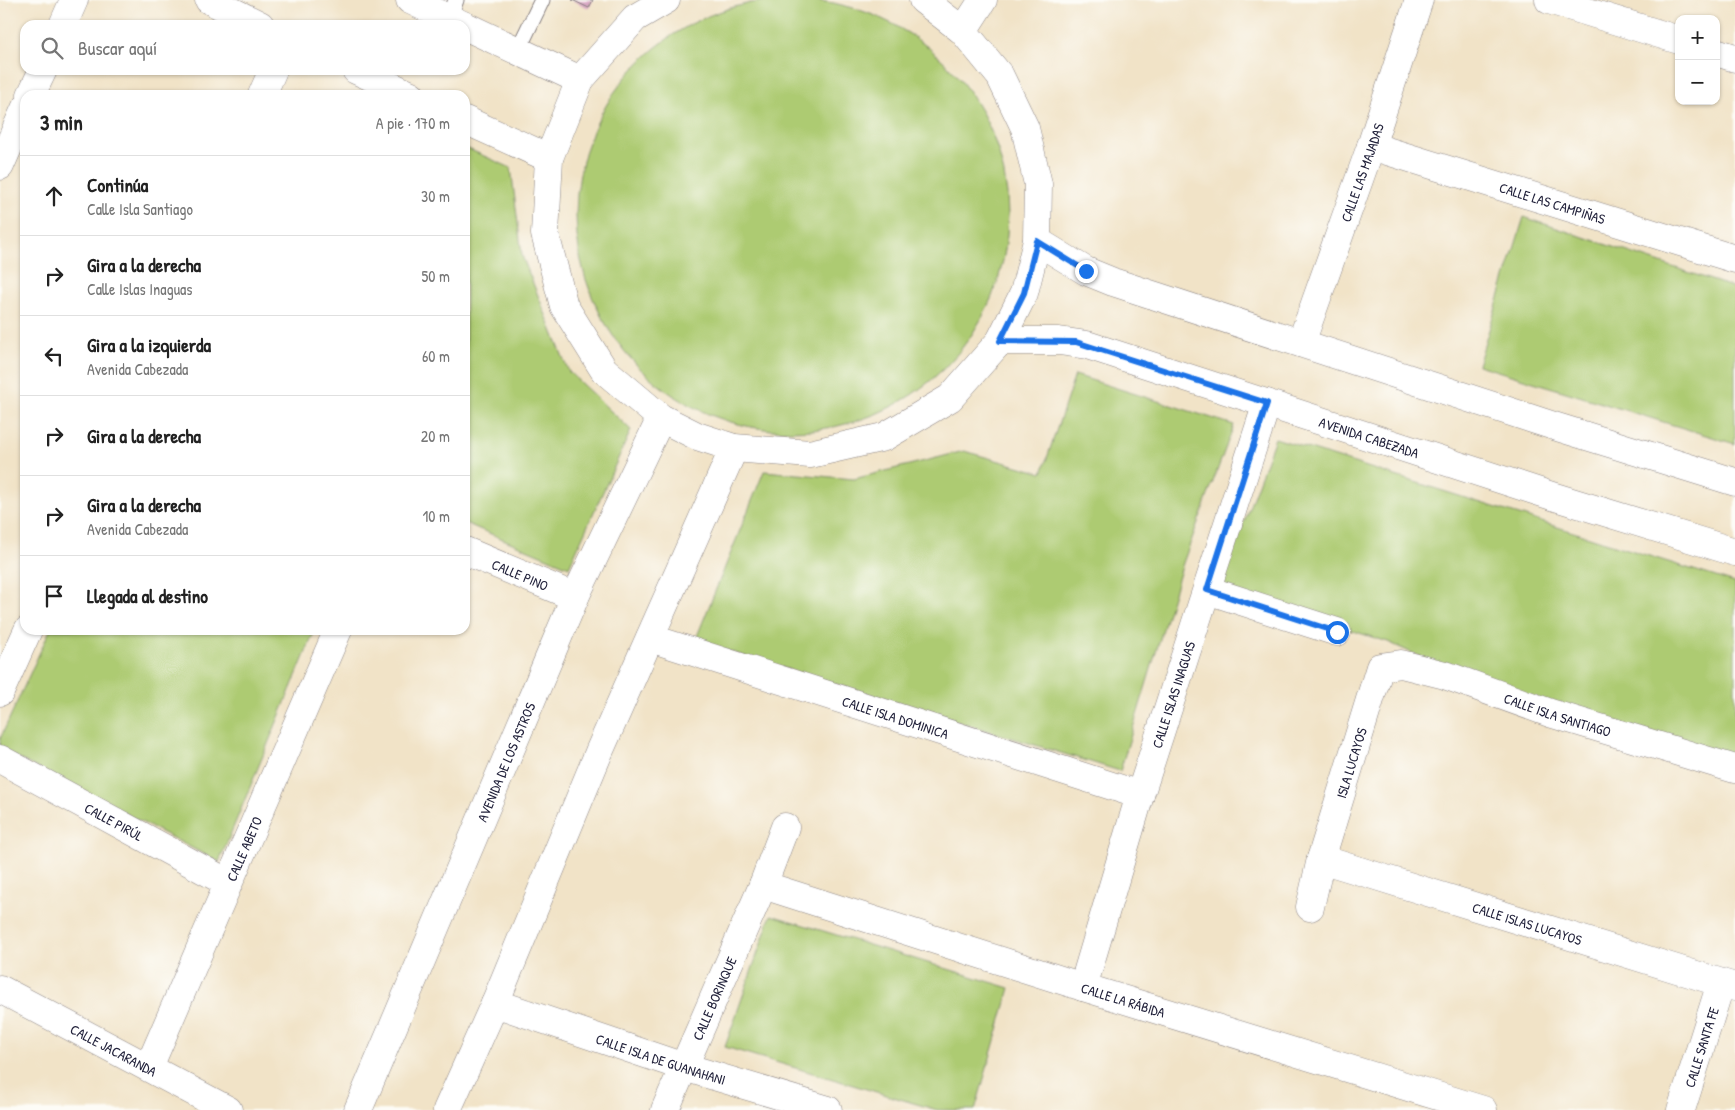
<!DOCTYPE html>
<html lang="es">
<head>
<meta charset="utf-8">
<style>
  body { margin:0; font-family:"Patrick Hand",sans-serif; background:#f6f6f6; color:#222 }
  .controls { position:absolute; right:15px; top:15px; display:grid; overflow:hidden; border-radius:10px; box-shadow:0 1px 4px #0004 }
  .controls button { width:45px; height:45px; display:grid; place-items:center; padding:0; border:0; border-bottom:1px solid #e0e0e0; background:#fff; color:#222; font:25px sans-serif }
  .stop { position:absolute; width:15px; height:15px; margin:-11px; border:4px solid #1a73e8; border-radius:50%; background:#fff }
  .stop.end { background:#1a73e8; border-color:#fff; box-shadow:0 1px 5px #0008 }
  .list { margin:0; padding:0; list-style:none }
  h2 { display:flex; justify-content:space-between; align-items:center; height:65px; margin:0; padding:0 20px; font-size:21px }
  h2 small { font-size:16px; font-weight:400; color:#767676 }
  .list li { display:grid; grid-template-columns:32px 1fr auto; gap:15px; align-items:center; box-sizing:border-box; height:80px; padding:0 20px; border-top:1px solid #e0e0e0 }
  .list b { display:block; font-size:19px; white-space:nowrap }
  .list p { margin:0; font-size:16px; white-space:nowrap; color:#767676 }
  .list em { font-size:16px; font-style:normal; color:#767676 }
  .icon { flex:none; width:28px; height:28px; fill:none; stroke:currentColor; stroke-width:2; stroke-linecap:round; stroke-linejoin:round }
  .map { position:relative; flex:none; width:1735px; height:1110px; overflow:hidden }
  .search { position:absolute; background:#fff; box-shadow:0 1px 4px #0004; left:20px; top:20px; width:450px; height:55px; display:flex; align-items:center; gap:12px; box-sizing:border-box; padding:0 18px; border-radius:15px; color:#767676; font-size:19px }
  .panel { position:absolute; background:#fff; box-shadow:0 1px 4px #0004; left:20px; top:90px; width:450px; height:545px; border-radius:15px }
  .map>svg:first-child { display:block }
  .green { fill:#adcb72; stroke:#687656 }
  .building { fill:#d29abc }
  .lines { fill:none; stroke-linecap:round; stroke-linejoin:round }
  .lane-casing { stroke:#8a8281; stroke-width:17 }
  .street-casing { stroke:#8a8281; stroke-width:29 }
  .secondary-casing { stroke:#8a8281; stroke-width:29 }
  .lane { stroke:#fff; stroke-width:15 }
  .street { stroke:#fff; stroke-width:28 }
  .secondary { stroke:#fff; stroke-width:28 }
  .route { stroke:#1a73e8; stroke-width:6 }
  .labels { text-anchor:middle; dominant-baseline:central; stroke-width:4; stroke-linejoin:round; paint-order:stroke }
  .street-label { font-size:14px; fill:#22223b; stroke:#fdfcf7 }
</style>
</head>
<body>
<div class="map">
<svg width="1735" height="1110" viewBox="0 0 1735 1110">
  <rect width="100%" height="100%" fill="#fdfcf7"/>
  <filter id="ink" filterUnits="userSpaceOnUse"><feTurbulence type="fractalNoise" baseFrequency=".02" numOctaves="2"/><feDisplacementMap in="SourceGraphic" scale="10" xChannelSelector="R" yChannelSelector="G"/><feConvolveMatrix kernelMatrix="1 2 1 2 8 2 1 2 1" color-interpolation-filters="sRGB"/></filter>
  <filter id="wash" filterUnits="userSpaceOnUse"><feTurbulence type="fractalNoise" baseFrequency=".0096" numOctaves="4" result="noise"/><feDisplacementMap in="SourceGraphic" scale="20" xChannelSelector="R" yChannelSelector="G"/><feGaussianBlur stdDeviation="1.12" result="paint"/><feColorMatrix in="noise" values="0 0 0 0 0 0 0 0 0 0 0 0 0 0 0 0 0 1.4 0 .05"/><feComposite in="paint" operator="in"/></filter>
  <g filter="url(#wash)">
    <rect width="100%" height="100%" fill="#f1e3c7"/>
    <!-- green -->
    <g class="green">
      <circle cx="792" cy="215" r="216"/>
      <path d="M466 148 511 168 522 256 569 372 631 430 569 567 465 523Z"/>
      <path d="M1524 217 1735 288V444L1478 365Z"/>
      <path d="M1075 375 1234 425 1183 563 1120 771 695 641 764 471 854 479 964 451 1042 473Z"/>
      <path d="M1275 438 1735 583V757L1469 679 1388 642 1219 589Z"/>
      <path d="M50 630H315L219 862 0 749V739Z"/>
      <path d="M771 915 1010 988 975 1110H937L725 1047Z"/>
    </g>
    <g id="blocks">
      <!-- building -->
      <path class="building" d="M572 0H593L589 8Z"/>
    </g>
  </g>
  <g filter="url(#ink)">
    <use href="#blocks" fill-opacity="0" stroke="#8a8281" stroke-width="1"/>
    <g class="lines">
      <defs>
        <g id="lane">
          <path d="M449 19 456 0"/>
          <path d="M518 50 542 0"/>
        </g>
        <g id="street">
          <path d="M1549 0 1679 40"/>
          <path d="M63 25 74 0"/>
          <path d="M1716 52 1735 58"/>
          <path d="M31 95 43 70"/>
          <path d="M262 95 273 70"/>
          <path id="s1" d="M1371 146 1735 259"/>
          <path d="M0 166 25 109"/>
          <path id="s2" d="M1301 343 1371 146 1419 0"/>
          <path id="s3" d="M465 551 575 597"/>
          <path d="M1207 590 1337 632"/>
          <path id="s4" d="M650 638 1140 795"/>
          <path d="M0 692 28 630"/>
          <path id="s5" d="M0 759 228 883"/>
          <path id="s6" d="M1321 859 1735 987"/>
          <path id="s7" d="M763 885 1083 987 1483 1110"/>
          <path id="s8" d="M1310 907 1321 859 1380 667 1401 664 1445 675 1550 713 1735 769"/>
          <path id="s9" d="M1083 987 1140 795 1267 403"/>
          <path id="s10" d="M0 989 228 1110"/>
          <path id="s11" d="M495 1003 684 1067 828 1110"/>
          <path id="s12" d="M149 1067 338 630"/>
          <path id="s13" d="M665 1110 763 885 785 827"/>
          <path id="s14" d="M1681 1110 1721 983"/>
        </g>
        <g id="secondary">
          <path d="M209 0 260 25"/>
          <path d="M410 0 463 25"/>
          <path d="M666 0 635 18 580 80 549 158 545 234 564 306 604 370 661 418 697 436 734 448 810 454 884 437 950 398 1000 341 1024 293 1037 241 1038 184 1025 128 1000 76 963 31 923 0"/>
          <path d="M465 26 580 80"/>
          <path d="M963 31 983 0"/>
          <path d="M356 70 411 95"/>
          <path d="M465 120 549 158"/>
          <path d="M1037 241 1086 271 1113 282 1554 426 1735 482"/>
          <path id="s15" d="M1000 341H1059L1087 345 1552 496 1735 552"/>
          <path id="s16" d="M358 1110 575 597 661 418"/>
          <path d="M447 1110 495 1003 599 752 734 448"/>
        </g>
      </defs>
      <!-- lane casing -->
      <use href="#lane" class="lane-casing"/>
      <!-- street casing -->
      <use href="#street" class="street-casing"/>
      <!-- secondary casing -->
      <use href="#secondary" class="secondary-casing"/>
      <!-- lane -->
      <use href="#lane" class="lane"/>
      <!-- street -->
      <use href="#street" class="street"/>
      <!-- secondary -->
      <use href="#secondary" class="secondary"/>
    </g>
  </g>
  <g class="lines" filter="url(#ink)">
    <!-- route -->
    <path class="route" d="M1086 271 1037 241 1024 293 1000 341 1076 342 1267 403 1207 590 1337 632"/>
  </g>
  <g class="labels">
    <!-- street labels -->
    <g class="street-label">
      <text stroke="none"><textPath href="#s2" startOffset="181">CALLE LAS MAJADAS</textPath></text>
      <text stroke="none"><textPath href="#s1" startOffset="190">CALLE LAS CAMPIÑAS</textPath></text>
      <text stroke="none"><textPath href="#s15" startOffset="384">AVENIDA CABEZADA</textPath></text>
      <text stroke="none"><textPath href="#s3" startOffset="60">CALLE PINO</textPath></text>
      <text stroke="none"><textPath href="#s9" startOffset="306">CALLE ISLAS INAGUAS</textPath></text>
      <text stroke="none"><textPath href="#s8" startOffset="436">CALLE ISLA SANTIAGO</textPath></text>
      <text stroke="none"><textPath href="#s4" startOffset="258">CALLE ISLA DOMINICA</textPath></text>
      <text stroke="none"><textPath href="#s16" startOffset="378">AVENIDA DE LOS ASTROS</textPath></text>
      <text stroke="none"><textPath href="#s8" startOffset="150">ISLA LUCAYOS</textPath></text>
      <text stroke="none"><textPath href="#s5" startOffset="130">CALLE PIRÚL</textPath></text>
      <text stroke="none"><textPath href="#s12" startOffset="238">CALLE ABETO</textPath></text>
      <text stroke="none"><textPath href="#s6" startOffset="216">CALLE ISLAS LUCAYOS</textPath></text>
      <text stroke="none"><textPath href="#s13" startOffset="122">CALLE BORINQUE</textPath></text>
      <text stroke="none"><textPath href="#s7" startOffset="378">CALLE LA RÁBIDA</textPath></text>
      <text stroke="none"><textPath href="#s14" startOffset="66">CALLE SANTA FE</textPath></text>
      <text stroke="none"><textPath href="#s10" startOffset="129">CALLE JACARANDA</textPath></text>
      <text stroke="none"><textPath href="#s11" startOffset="175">CALLE ISLA DE GUANAHANI</textPath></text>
    </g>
  </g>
</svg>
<div class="controls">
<button>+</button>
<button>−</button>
</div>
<div class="stop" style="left:1337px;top:632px"></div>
<div class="stop end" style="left:1086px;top:271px"></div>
<div class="search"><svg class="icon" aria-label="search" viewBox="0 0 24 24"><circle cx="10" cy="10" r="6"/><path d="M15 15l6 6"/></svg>Buscar aquí</div>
<section class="panel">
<h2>3 min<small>A pie · 170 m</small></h2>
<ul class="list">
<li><svg class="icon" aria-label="ahead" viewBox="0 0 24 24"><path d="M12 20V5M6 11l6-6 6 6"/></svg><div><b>Continúa</b><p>Calle Isla Santiago</p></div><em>30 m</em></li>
<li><svg class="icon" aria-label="right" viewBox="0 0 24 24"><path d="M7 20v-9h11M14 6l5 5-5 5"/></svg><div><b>Gira a la derecha</b><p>Calle Islas Inaguas</p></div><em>50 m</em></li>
<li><svg class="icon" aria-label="left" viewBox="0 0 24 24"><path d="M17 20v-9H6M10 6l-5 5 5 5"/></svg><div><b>Gira a la izquierda</b><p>Avenida Cabezada</p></div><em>60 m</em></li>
<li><svg class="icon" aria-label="right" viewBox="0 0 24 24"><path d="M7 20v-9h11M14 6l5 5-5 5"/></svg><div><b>Gira a la derecha</b></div><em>20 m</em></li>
<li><svg class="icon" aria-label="right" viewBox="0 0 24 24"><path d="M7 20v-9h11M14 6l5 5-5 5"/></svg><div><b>Gira a la derecha</b><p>Avenida Cabezada</p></div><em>10 m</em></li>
<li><svg class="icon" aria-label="arrive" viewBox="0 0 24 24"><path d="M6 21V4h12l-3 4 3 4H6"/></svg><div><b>Llegada al destino</b></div></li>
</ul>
</section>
</div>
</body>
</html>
